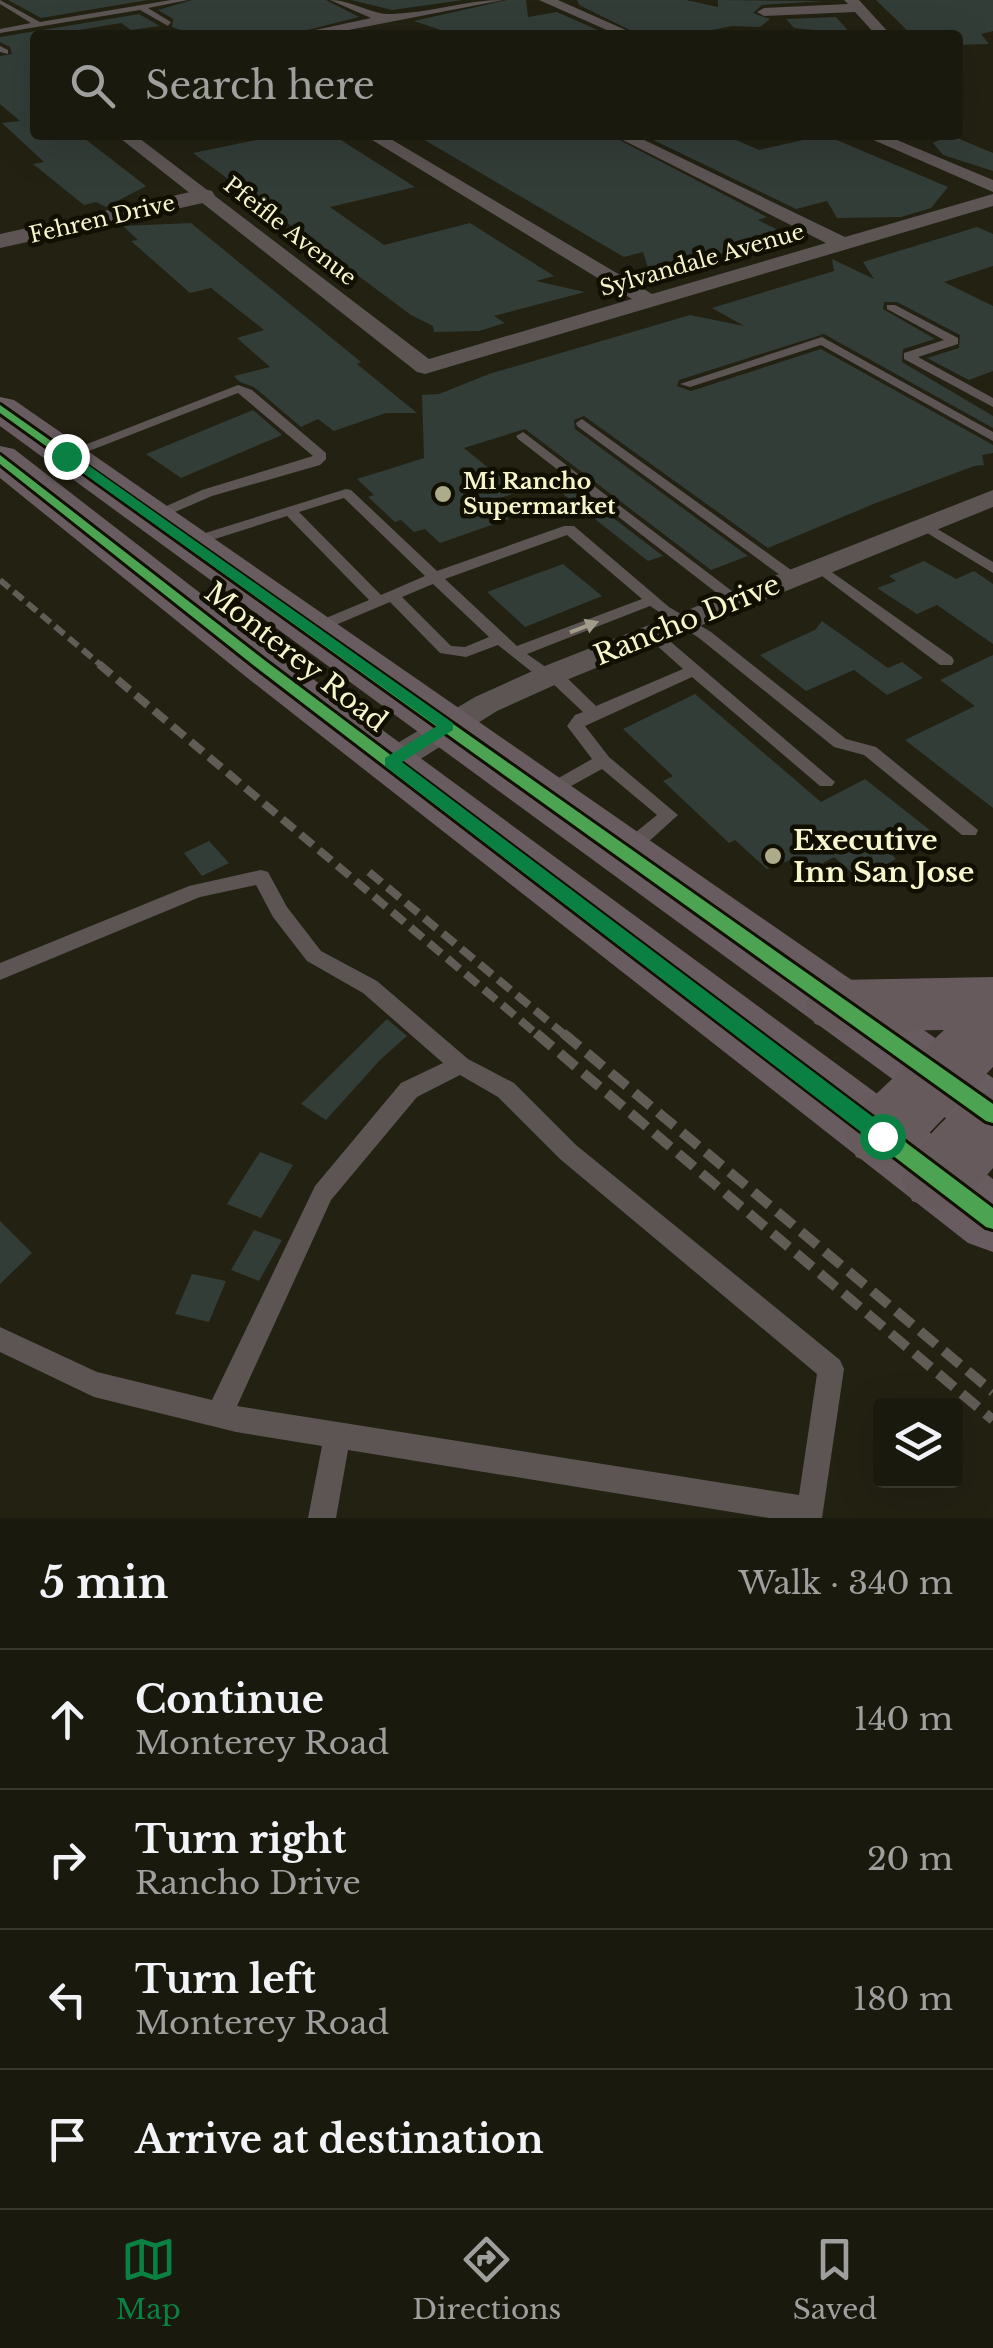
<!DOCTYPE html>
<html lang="en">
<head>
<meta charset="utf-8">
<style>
  body { margin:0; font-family:"Libre Baskerville",serif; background:#27261c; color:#f1f3f6 }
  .controls { position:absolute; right:30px; bottom:30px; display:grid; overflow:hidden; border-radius:10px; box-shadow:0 10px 40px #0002 }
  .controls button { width:90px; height:90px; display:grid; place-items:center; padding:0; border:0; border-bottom:2px solid #38382e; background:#1a190e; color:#f1f3f6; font:50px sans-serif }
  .stop { position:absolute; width:30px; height:30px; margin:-22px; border:8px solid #0b8043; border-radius:50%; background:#fff }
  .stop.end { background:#0b8043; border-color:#fff; box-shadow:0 2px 10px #0008 }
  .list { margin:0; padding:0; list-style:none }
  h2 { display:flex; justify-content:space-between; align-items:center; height:130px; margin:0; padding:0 40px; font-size:42px }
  h2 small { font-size:32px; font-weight:400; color:#9fa09e }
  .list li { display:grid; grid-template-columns:65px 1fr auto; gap:30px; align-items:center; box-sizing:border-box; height:140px; padding:0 40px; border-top:2px solid #38382e }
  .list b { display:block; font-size:38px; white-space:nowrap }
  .list p { margin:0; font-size:32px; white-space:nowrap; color:#9fa09e }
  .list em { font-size:32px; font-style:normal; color:#9fa09e }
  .icon { flex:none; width:55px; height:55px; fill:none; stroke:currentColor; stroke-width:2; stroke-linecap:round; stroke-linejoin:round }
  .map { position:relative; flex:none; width:993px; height:1518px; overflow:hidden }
  .search { position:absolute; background:#1a190e; box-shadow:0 10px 40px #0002; left:30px; right:30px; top:30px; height:110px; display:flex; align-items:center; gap:25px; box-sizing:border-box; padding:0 35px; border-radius:10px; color:#9fa09e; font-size:38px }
  .sheet { height:690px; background:#1a190e }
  nav { display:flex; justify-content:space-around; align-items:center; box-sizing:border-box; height:140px; border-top:2px solid #38382e; background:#1a190e; font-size:28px; color:#9fa09e }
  nav a { display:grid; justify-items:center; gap:5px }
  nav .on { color:#0b8043 }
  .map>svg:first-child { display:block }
  .building { fill:#333d38 }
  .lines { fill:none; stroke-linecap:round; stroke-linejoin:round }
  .service { fill:#5d5454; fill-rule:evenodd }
  .minor { fill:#5d5454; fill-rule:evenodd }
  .tertiary { fill:#5d5454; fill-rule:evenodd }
  .primary { fill:#685c60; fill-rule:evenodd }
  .trunk { fill:#665a5c; fill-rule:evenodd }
  .rail-far2 { stroke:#625c57; stroke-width:6; stroke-dasharray:12 6; stroke-linecap:butt }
  .rail-far1 { stroke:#625c57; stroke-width:8; stroke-dasharray:16 8; stroke-linecap:butt }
  .rail { stroke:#625c57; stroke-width:10; stroke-dasharray:21 10; stroke-linecap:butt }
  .cycleway-casing { stroke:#110f00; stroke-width:6 }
  .cycleway { fill:#4ca352; fill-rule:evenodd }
  .oneway { fill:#a29c8a }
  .route { fill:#0b8043 }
  .poi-dot { fill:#acab8a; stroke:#110f00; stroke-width:4 }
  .labels { text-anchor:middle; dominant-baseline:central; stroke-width:9; stroke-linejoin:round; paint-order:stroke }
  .far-street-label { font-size:22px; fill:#f6f5cb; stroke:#110f00 }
  .far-poi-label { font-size:22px; font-weight:bold; fill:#f6f5cb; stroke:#110f00; text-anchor:start }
  .street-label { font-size:28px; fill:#f6f5cb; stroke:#110f00 }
  .poi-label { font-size:28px; font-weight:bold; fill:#f6f5cb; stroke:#110f00; text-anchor:start }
</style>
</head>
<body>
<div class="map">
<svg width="993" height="1518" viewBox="0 0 993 1518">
  <rect width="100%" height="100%" fill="#222112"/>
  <!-- building -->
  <g class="building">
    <path d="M8 0H148L41 18Z"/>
    <path d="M192 0H326L359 17 288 35H195L172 27 173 19 158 10Z"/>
    <path d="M351 0H463L392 10Z"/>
    <path d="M507 0H526L528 17 557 12 609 35H496V31L455 35 414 21Z"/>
    <path d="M577 0H686L718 7V0L823 1 762 5 753 13 770 19 760 27 732 26 688 35H640L579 5Z"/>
    <path d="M876 0H993V31L981 34 989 44 958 45V35H912Z"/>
    <path d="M139 14 160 26 131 30 121 23 31 38 35 41V135L49 139 80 135 146 186 106 207 96 202 84 205 33 164 44 162 2 123 20 121 0 104V56L12 54 10 47 0 42V37Z"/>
    <path d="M836 17 852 35H818L814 30 794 28 786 19Z"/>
    <path d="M281 135H333L415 187 330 207 384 245 470 223 554 276 536 281 585 292 494 316 505 323 479 331 434 332 433 326 411 315 193 153Z"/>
    <path d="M416 135H610L767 217 758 220 780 231 763 249 747 246 693 262 696 270 649 271 643 252 624 257Z"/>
    <path d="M643 135H687L695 139 725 135 759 150 825 135 948 187 931 208 901 217 837 218 827 201 796 209Z"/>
    <path d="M950 135 993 153V171L943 155 933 143Z"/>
    <path d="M191 223 361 362 357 364 417 413H386L334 431 318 419 301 427 254 387 240 382 234 376 270 367 237 338 264 330 211 288 190 293 131 241 138 240 123 226Z"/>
    <path d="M977 227 993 234V266L944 282 993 306V371L969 380 927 358 959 348 960 335 897 302H884L883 309 935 339 903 349 902 362 993 416V428L824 334 679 380 677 386 691 391 821 349 993 445V453L982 455 984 465 974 466 876 503 768 548 584 416 574 420 575 429 748 556 711 570 525 429 464 448 518 492 489 502 509 519 440 543 425 529 414 532 401 520 395 522 368 497 374 495 357 479 424 458 422 395 439 394 489 374 690 315 744 326 712 308 834 271 832 259 874 279 863 262Z"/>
    <path d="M253 410 282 435 181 478 146 454Z"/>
    <path d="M556 474 663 556 648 561 543 478Z"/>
    <path d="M924 561 956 579 974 571 993 584V644L937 605 917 614 877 588 896 581 889 576Z"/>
    <path d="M563 564 602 596 525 627 487 592Z"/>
    <path d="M822 621 888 668 902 662 923 678 887 695 854 670 806 691 760 655 815 630Z"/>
    <path d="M993 655V808L905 740 975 706 940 680Z"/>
    <path d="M695 694 821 802 865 779 931 831 890 853 896 859 883 866 887 869 863 882 834 857 812 869 798 857 767 869 735 840 729 843 663 781 673 776 623 729Z"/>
    <path d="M209 841 229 863 202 876 184 853Z"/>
    <path d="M387 1019 407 1036 380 1060 326 1120 301 1104Z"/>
    <path d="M260 1152 293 1165 261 1218 227 1204Z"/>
    <path d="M0 1221 32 1253 0 1284Z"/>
    <path d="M254 1230 282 1240 259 1281 231 1270Z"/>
    <path d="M192 1274 226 1281 209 1322 175 1314Z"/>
  </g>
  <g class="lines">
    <!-- service -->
    <g class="service">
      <path d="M0 0 40 22 171 0H188L148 8 171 22 168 26 140 10 0 33V29L31 23 0 4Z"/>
      <path d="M0 46 8 50V54L0 52Z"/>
      <path d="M887 305H895L958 338V344L918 357 993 398V407L904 359V353L944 340 887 309Z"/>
      <path d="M822 337 993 432V441L821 345 690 387 680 384Z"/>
      <path d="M238 385 252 390 326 453V459L320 465 212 496 154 521 147 517 149 514 202 490 313 456 238 393 71 458 66 459 59 455Z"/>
      <path d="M582 419 798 575 801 578 798 581H788L577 426 576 423Z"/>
      <path d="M523 432 741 598 744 601 741 604H731L518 439 516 436Z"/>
      <path d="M346 489 351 490 437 571 564 526H574L669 607 711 632 846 739 876 747 978 830 976 835H962L864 755 834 747 699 638 650 606 527 654 550 670H559L596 706 683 669 644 634 652 629 658 631 835 782 832 786H820L692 677 585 726 609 757 678 815 635 854H621L619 849 621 844 657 815 602 769 553 796 547 798 538 792 541 788 592 759 567 726 575 715 583 712 550 681 542 680 498 645 466 657 440 653 390 602 319 632H307L305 629 307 626 369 600 287 516 196 545H186L184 542 186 539ZM344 498 425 576 381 595 299 512ZM567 535 642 599 517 646 445 579ZM433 584 489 637 465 647 451 646 402 597Z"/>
      <path d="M924 521 993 562V573L919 528V522Z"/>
      <path d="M819 563 952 657 954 661 952 665H940L814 570V564Z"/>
      <path d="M261 870 268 872 287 907 321 951 377 981 468 1059 514 1083 576 1145 840 1360 844 1369 822 1518H769L348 1450 336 1518H308L322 1446 236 1432 94 1397 0 1352V1327L97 1372 212 1400 315 1186 401 1083 443 1063 363 993 307 961 273 917 256 885 200 897 0 980V963L189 886ZM460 1075 498 1097 560 1159 817 1374 799 1495 237 1406 331 1200 417 1097Z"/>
    </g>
    <!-- minor -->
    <g class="minor">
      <path d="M330 0C352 0 371 15 392 14 429 13 465 0 503 0L323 35H292L371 18Z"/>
      <path d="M539 0H558L637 35H618Z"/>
      <path d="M844 0H859L891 35H876L855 12 764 16 757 12 764 8 848 4Z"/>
      <path d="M116 135H135L429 359 632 299 364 135H384L652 294 826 243 613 135H634L845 237 993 194V206L425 374 417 372Z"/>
      <path d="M862 135H885L993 180V192Z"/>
      <path d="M993 490V507L559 683 497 711 403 770 391 773 379 770 375 762 379 754 475 697 537 669Z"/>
    </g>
    <!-- tertiary -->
    <path class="tertiary" d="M204 189 212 191 215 196 212 201 0 248V234Z"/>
    <!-- primary -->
    <g class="primary">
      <path d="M0 397 14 400 993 1078V1144L969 1135 0 426Z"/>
      <path d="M0 446 14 449 279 654 993 1179V1252L968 1243 245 676 0 478Z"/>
    </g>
    <!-- trunk -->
    <g class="trunk">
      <path d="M993 977V1067L906 1157 881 1166 856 1157 846 1135 856 1113 944 1030 838 1032 815 1024 805 1006 815 988 838 980Z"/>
      <path d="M993 1089V1168L964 1201 938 1210 912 1201 902 1178C919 1141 954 1103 993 1089Z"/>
    </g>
    <!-- rail-far2 -->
    <path class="rail-far2" d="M0 580 102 666"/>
    <!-- rail-far1 -->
    <g class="rail-far1">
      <path d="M99 664 539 1036"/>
      <path d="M369 872 566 1036"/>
    </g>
    <!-- rail -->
    <g class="rail">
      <path d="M536 1033 993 1420"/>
      <path d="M563 1033 993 1392"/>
    </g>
    <defs>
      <g id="cycleway">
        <path d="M0 405 993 1104V1123L986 1121 0 413Z"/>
        <path d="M0 455 267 662 993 1208V1229L986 1227 257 668 0 464Z"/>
      </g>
    </defs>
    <!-- cycleway casing -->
    <use href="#cycleway" class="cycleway-casing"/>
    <!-- cycleway -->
    <use href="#cycleway" class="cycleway"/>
  </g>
  <!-- one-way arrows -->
  <defs><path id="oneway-solid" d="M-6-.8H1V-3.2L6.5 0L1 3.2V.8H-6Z" transform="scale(2.5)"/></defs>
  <use class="oneway" href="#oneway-solid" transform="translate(584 627) rotate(-21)"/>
  <!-- route -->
  <path class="route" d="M62 453H71L453 723V730L402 762 889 1129 892 1136 889 1142H874L385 766V758L437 726 62 458Z"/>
  <!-- markers -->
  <g class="poi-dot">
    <circle cx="443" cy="494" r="10"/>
    <circle cx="773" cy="856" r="10"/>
  </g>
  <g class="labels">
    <!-- far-street labels -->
    <g class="far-street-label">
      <text transform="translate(102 219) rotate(-13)">Fehren Drive</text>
      <text transform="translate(290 231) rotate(38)">Pfeifle Avenue</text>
      <text transform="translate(702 260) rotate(-16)">Sylvandale Avenue</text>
    </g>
    <!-- far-poi labels -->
    <g class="far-poi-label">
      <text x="463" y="481">Mi Rancho<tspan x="463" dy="25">Supermarket</tspan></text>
    </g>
    <!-- street labels -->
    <g class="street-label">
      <text transform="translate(687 620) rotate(-22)">Rancho Drive</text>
      <text transform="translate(296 657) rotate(38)">Monterey Road</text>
    </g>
    <!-- poi labels -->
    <g class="poi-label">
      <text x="793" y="840">Executive<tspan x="793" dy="32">Inn San Jose</tspan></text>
    </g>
  </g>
</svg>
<div class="controls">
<button><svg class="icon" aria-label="layers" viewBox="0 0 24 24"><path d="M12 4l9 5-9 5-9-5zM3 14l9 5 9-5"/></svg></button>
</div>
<div class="stop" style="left:882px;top:1136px"></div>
<div class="stop end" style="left:66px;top:456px"></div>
<div class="search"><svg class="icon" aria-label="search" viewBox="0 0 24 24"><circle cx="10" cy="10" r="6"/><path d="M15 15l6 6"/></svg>Search here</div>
</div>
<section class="sheet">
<h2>5 min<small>Walk · 340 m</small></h2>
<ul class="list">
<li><svg class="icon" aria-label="ahead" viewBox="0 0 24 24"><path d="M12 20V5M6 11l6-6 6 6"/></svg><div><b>Continue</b><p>Monterey Road</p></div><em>140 m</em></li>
<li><svg class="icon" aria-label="right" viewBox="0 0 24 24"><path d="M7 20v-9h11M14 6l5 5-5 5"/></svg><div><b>Turn right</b><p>Rancho Drive</p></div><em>20 m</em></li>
<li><svg class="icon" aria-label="left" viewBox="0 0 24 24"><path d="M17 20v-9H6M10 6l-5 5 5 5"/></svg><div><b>Turn left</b><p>Monterey Road</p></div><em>180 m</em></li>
<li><svg class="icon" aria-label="arrive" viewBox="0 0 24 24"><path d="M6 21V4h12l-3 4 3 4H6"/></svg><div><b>Arrive at destination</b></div></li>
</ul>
</section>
<nav>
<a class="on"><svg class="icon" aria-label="map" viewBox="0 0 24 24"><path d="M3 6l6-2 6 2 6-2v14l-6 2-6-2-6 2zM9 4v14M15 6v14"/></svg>Map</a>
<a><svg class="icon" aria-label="directions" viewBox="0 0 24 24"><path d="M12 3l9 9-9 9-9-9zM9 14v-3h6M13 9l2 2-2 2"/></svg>Directions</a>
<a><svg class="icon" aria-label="saved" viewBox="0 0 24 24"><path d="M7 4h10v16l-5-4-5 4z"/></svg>Saved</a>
</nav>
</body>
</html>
